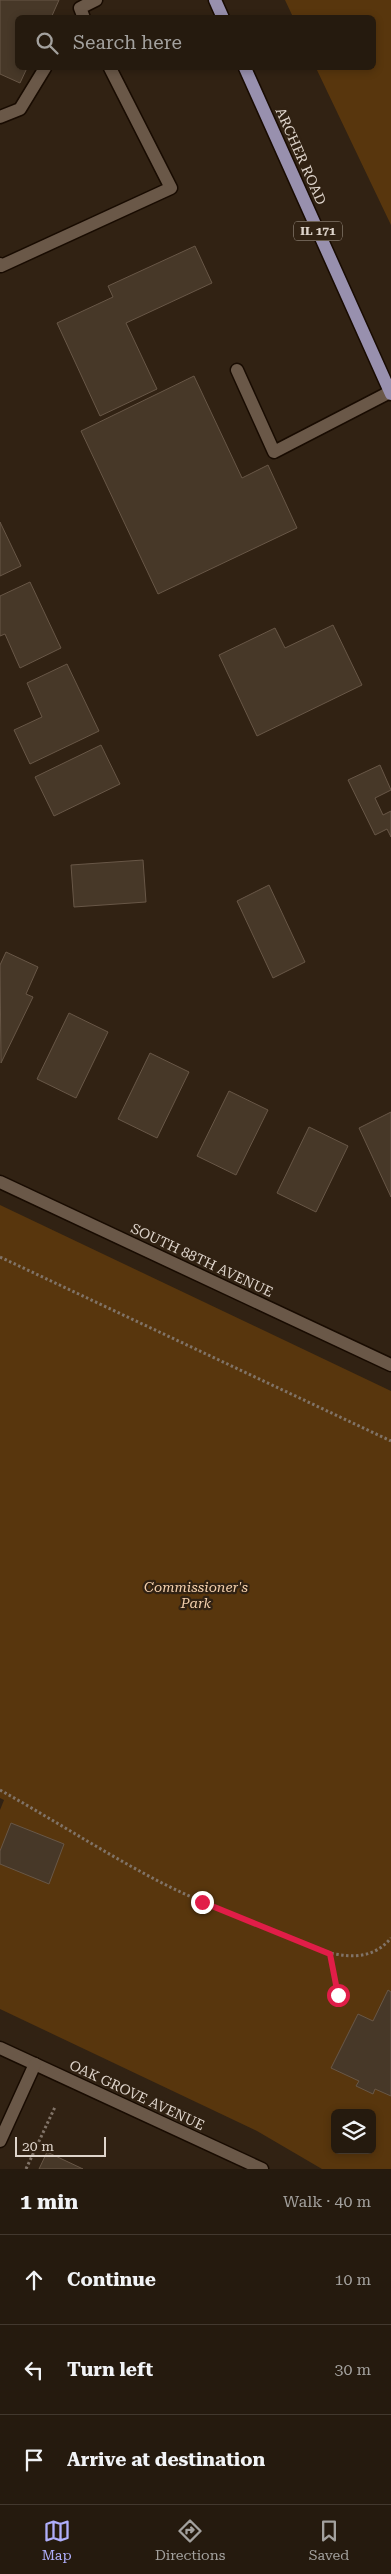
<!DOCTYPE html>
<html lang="en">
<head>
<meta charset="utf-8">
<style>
  body { margin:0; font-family:"Roboto Serif",serif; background:#2d2317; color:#f1f3f6 }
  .controls { position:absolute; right:15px; bottom:15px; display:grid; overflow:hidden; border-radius:8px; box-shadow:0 2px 8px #0003 }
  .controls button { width:45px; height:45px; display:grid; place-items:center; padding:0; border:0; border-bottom:1px solid #42382e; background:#251a0e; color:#f1f3f6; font:25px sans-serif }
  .scale { position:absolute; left:15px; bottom:12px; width:91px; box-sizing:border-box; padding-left:5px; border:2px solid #ded4cb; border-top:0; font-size:14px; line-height:18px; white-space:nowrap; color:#ded4cb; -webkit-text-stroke:4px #312213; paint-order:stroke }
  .stop { position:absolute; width:15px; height:15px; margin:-11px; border:4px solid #e11d48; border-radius:50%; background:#fff }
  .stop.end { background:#e11d48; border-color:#fff; box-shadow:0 1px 5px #0008 }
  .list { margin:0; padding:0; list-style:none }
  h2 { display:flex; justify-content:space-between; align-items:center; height:65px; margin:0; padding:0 20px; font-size:21px }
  h2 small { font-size:16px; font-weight:400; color:#a3a19e }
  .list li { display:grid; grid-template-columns:32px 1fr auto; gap:15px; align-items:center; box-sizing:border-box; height:90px; padding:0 20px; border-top:1px solid #42382e }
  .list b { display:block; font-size:19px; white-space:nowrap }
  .list em { font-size:16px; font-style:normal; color:#a3a19e }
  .icon { flex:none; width:28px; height:28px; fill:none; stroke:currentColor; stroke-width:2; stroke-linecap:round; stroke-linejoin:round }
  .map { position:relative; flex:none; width:391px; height:2169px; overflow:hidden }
  .search { position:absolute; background:#251a0e; box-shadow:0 2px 8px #0003; left:15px; right:15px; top:15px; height:55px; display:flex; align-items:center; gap:12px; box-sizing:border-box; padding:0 18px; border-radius:8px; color:#a3a19e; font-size:19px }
  .sheet { height:335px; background:#251a0e }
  nav { display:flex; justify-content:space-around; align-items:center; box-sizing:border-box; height:70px; border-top:1px solid #42382e; background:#251a0e; font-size:14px; color:#a3a19e }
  nav a { display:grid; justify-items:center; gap:2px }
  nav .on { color:#afaefa }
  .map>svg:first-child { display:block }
  .green { fill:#58360d; fill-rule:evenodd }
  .building { fill:#473828; stroke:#685747 }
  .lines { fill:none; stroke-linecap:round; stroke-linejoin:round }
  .lane-casing { stroke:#180b01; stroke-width:15 }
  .street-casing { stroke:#180b01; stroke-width:15 }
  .primary-casing { stroke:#180b01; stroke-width:15 }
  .path { stroke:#807367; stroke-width:3; stroke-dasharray:2.5 2.5; stroke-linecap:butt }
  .lane { stroke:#6a5848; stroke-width:12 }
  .street { stroke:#6a5848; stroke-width:12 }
  .primary { stroke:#9890ae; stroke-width:12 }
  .route { stroke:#e11d48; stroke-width:6 }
  .labels { text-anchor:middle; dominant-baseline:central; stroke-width:4.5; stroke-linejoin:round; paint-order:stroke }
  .shield { fill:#312213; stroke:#aa9f94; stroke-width:1 }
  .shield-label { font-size:12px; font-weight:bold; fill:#ded4cb }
  .street-label { font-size:14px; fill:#ded4cb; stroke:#312213 }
  .park-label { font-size:14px; font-style:italic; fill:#f4d0ad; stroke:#312213 }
</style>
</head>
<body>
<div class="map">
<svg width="391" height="2169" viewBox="0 0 391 2169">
  <rect width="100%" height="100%" fill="#312213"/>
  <!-- green -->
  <g class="green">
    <path d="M285 0H391V225L316 68H374V18L293 17Z"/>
    <path d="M0 1205 391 1391V2169H322L257 2131 0 2009V1810L4 1800 0 1798ZM335 2113H372V2150H335Z"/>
  </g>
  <!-- building -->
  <g class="building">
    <path d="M0 0H59L51 18H18V68H27L20 83 0 74Z"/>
    <path d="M195 246 212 283 126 323 157 389 100 416 57 323 113 297 108 286Z"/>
    <path d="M194 376 242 478 268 465 297 528 158 594 81 431Z"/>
    <path d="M0 522 21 566 0 576Z"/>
    <path d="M30 582 61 648 20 668 5 634 0 636V596Z"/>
    <path d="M333 625 362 685 257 736 219 655 275 628 285 648Z"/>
    <path d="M67 664 99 731 30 764 14 730 42 717 27 683Z"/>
    <path d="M101 745 120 784 54 816 35 777Z"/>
    <path d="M380 765 391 790 375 798 383 815 391 811V837L387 829 375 835 348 780Z"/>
    <path d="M143 860 146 902 74 907 71 865Z"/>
    <path d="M269 885 305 962 273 978 237 901Z"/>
    <path d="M6 952 38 967 26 994 33 997 1 1063 0 965Z"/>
    <path d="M69 1013 108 1032 76 1098 37 1079Z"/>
    <path d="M150 1053 189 1072 157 1138 118 1119Z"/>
    <path d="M229 1091 268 1110 236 1175 197 1156Z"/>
    <path d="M391 1112V1197L359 1128Z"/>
    <path d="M309 1127 348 1146 316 1212 277 1193Z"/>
    <path d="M11 1823 64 1844 49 1884 0 1864V1851Z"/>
    <path d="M388 1990 391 1992V2096L375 2089 373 2094 356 2086 359 2081 331 2068 358 2014 373 2021Z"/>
    <path d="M47 2152 83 2169H39Z"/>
  </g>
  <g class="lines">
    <defs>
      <g id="lane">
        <path d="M84 18 80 8 96 0"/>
        <path d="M0 117 20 109 45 68"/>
        <path d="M0 264 1 266 171 188 110 68"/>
        <path d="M237 370 274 452 390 392"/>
      </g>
      <g id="street">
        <path d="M0 1182 391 1365"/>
        <path d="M0 2048 262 2169"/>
        <path d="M0 2141 35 2064"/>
      </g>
      <g id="primary">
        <path d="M215 0 223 18"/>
        <path d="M245 68 391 394"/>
      </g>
    </defs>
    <!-- lane casing -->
    <use href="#lane" class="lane-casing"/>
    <!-- street casing -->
    <use href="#street" class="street-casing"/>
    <!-- primary casing -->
    <use href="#primary" class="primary-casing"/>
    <!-- path -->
    <g class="path">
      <path d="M0 1257 391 1441"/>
      <path d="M0 1790C54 1820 106 1854 162 1883 216 1910 274 1931 330 1953 354 1958 374 1958 391 1938"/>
      <path d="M330 1953 338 1995"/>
      <path d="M26 2169 55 2107"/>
    </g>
    <!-- lane -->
    <use href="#lane" class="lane"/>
    <!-- street -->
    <use href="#street" class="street"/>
    <!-- primary -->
    <use href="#primary" class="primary"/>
  </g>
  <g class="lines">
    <!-- route -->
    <path class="route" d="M202 1902 330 1954 338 1995"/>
  </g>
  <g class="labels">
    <!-- shield labels -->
    <rect class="shield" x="294" y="221.5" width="48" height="19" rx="4"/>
    <g class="shield-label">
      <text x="318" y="231">IL 171</text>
    </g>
    <!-- street labels -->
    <g class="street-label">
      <text transform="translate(301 156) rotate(66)">ARCHER ROAD</text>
      <text transform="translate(202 1260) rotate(25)">SOUTH 88TH AVENUE</text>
      <text transform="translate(137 2095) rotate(25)">OAK GROVE AVENUE</text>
    </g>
    <!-- park labels -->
    <g class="park-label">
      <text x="196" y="1587">Commissioner's<tspan x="196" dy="16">Park</tspan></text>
    </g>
  </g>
</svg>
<div class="controls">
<button><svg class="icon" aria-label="layers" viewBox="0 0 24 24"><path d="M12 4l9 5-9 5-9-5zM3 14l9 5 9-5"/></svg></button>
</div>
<div class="scale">20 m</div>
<div class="stop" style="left:338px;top:1995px"></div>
<div class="stop end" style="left:202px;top:1902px"></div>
<div class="search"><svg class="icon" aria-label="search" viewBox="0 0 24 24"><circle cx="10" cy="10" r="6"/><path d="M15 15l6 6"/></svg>Search here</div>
</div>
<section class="sheet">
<h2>1 min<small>Walk · 40 m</small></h2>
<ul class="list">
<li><svg class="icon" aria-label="ahead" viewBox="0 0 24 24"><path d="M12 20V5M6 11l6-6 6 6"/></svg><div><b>Continue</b></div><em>10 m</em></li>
<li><svg class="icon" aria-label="left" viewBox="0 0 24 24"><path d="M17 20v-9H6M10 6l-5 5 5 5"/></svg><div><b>Turn left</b></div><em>30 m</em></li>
<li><svg class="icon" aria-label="arrive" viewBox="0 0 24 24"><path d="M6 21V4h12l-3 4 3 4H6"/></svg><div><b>Arrive at destination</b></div></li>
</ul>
</section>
<nav>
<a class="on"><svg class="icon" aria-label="map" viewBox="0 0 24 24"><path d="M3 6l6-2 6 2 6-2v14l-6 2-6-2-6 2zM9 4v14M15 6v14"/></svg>Map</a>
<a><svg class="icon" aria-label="directions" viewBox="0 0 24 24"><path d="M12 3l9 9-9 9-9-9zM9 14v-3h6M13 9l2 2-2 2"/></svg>Directions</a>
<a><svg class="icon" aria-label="saved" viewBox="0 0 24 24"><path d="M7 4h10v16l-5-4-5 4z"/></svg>Saved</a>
</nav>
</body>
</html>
